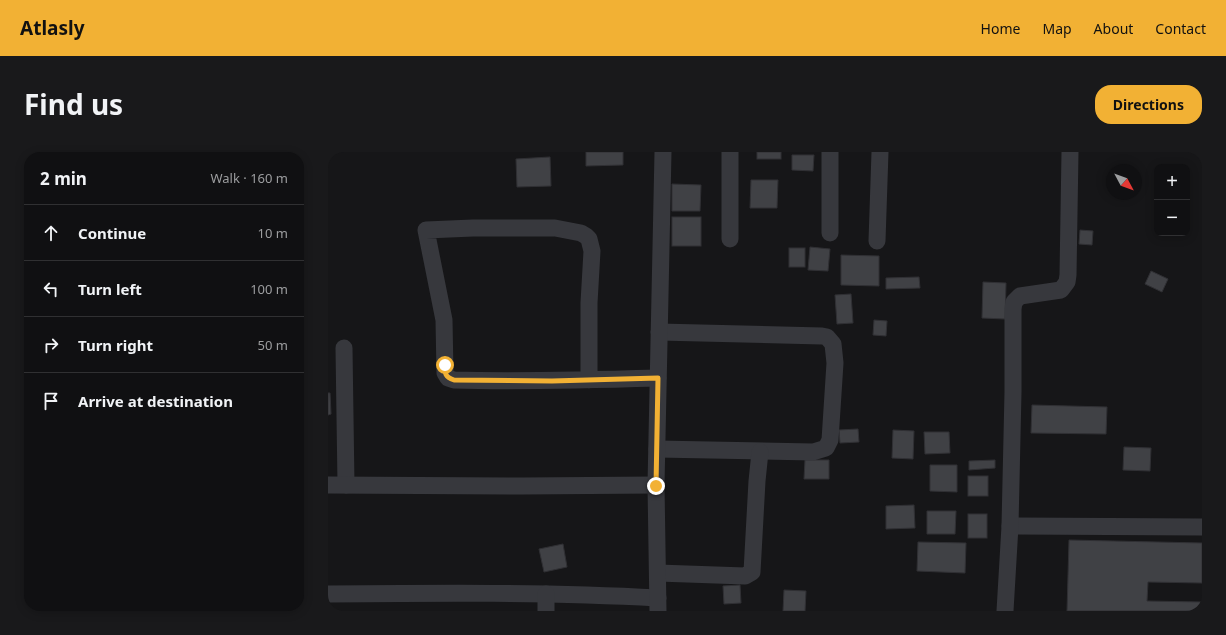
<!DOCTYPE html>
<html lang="en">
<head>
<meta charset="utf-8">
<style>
  body { margin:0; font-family:"Noto Sans",sans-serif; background:#19191b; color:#f1f3f6 }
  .controls { position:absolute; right:12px; top:12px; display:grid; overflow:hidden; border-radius:8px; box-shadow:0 2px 10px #0003 }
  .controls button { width:36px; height:36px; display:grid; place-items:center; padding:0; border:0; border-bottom:1px solid #303032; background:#101012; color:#f1f3f6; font:20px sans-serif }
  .compass { position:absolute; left:778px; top:12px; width:36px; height:36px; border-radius:50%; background:#101012; box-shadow:0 2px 10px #0003; rotate:131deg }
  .stop { position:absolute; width:12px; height:12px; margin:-9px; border:3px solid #f2b134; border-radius:50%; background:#fff }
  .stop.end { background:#f2b134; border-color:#fff; box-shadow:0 1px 4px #0008 }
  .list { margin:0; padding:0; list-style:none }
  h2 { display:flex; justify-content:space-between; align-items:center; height:52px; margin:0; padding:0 16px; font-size:17px }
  h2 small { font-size:13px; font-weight:400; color:#9c9d9f }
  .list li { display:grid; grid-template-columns:26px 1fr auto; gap:12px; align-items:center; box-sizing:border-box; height:56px; padding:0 16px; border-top:1px solid #303032 }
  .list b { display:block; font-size:15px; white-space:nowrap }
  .list em { font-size:13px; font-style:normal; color:#9c9d9f }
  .icon { flex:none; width:22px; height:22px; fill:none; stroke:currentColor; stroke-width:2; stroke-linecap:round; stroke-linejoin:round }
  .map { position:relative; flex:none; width:874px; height:459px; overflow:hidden; border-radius:16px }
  header { display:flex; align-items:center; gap:24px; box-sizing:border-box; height:56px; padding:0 20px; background:#f2b134; color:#111 }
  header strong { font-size:19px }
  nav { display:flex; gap:22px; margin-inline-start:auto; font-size:14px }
  .intro { display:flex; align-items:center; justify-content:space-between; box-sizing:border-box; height:96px; padding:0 24px }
  h1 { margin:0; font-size:28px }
  .button { padding:10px 18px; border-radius:16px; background:#f2b134; color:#111; font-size:14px; font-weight:700 }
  main { display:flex; gap:24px; padding:0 24px }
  aside { flex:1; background:#101012; border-radius:16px; box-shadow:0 2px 10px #0003 }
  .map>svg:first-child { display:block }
  .building { fill:#404145; stroke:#303034 }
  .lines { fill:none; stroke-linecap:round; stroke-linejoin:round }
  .minor { stroke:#37383d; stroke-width:17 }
  .route { stroke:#f2b134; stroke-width:5 }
</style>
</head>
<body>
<header>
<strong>Atlasly</strong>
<nav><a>Home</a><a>Map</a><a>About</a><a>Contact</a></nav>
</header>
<div class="intro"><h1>Find us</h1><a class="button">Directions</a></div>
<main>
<aside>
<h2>2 min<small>Walk · 160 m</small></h2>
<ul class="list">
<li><svg class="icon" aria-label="ahead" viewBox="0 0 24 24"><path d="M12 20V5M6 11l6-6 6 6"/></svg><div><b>Continue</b></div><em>10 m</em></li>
<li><svg class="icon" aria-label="left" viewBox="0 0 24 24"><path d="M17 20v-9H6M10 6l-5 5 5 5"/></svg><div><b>Turn left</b></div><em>100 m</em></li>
<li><svg class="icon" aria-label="right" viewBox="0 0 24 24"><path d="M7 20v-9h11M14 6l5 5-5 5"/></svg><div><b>Turn right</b></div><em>50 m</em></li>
<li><svg class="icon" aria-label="arrive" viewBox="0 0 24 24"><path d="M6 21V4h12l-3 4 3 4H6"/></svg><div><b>Arrive at destination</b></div></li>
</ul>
</aside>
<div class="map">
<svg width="874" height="459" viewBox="0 0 874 459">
  <rect width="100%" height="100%" fill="#161618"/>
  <!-- building -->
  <g class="building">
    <path d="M258 0H295V13L258 14Z"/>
    <rect x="429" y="0" width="24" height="7"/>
    <path d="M464 3H486L485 19 464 18Z"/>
    <path d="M222 5 223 34 189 35 188 7Z"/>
    <path d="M423 28H450L449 56H422Z"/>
    <path d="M344 32 373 33 372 59H344Z"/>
    <rect x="344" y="65" width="29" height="29"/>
    <path d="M752 78 765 79 764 93 751 92Z"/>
    <path d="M482 95 502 97 500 119 480 118Z"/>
    <rect x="461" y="96" width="16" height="19"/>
    <path d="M513 103 551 104V134L513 133Z"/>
    <path d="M823 119 840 127 834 140 817 132Z"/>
    <path d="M591 125 592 136 558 137V126Z"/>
    <path d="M655 130 678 131 677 167 654 166Z"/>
    <path d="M523 142 525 171 509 172 507 143Z"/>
    <path d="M546 168 559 169 558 184 545 183Z"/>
    <path d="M0 241H2L3 262 0 263Z"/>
    <path d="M704 253 779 255 778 282 703 281Z"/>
    <path d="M530 277 531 290 512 291 511 278Z"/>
    <path d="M565 278 586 279 585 307 564 306Z"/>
    <path d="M596 280H621L622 301 597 302Z"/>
    <path d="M796 295 823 296 822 319 795 318Z"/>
    <path d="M477 308H501V327H476Z"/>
    <path d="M667 308V316L641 318V309Z"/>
    <path d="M602 313H629V340L602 339Z"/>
    <rect x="640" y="324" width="20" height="20"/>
    <path d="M586 353 587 376 558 377V354Z"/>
    <path d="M599 359H628L627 382H599Z"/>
    <rect x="640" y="362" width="19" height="24"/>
    <path d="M741 388 874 391V431L820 430 819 449 874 450V459H739Z"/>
    <path d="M590 390 638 391 637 421 589 419Z"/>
    <path d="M235 392 239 415 216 420 211 397Z"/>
    <path d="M412 433 413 451 396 452 395 434Z"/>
    <path d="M456 438 478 439 477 459H455Z"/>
  </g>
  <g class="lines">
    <!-- minor -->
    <g class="minor">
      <path d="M502 81V0"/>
      <path d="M402 87V0"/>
      <path d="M549 89 552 0"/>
      <path d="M16 196 18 333"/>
      <path d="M261 228V151L264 99 261 87 258 84 253 81 227 76H145L98 78 116 168 117 221 120 226 126 228C194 230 262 228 330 226"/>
      <path d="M329 297 485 300 498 296 502 288 507 211 505 192 499 185 494 184 331 180"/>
      <path d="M0 333 194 334 328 333"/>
      <path d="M682 374 874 375"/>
      <path d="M330 421 417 424 424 420 429 329 432 300"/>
      <path d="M0 442C110 441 220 440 330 446"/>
      <path d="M218 459V442"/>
      <path d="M330 459 328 333 335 0"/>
      <path d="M677 459 682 374 685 240V157L686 150 692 144 733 138 739 130 740 123 742 0"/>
    </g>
  </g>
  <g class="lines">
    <!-- route -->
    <path class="route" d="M117 213C117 222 117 225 126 228L224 229 330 226 328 334"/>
  </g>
</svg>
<div class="controls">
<button>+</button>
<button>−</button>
</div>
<svg class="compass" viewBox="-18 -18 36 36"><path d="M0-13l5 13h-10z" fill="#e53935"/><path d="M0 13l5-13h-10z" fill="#9c9d9f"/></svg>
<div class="stop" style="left:117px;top:213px"></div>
<div class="stop end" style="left:328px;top:334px"></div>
</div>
</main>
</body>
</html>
